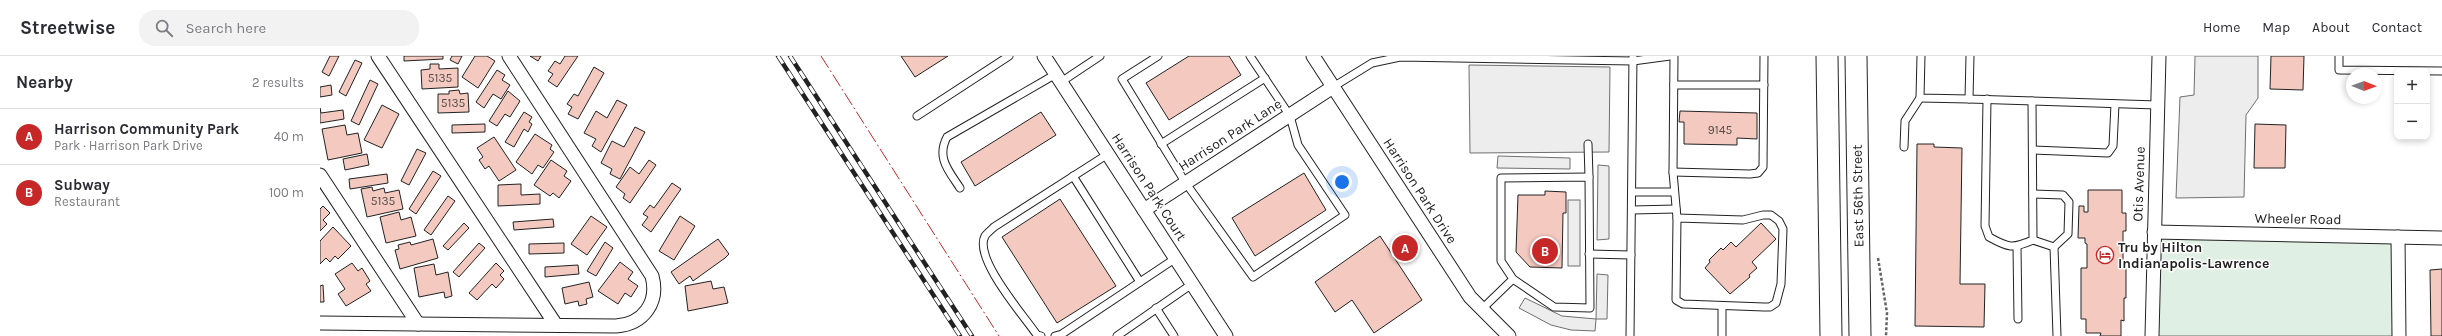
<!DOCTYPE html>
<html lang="en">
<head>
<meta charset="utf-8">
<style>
  body { margin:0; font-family:Karla,sans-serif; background:#f2f2f3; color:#2b2b33 }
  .controls { position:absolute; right:12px; top:12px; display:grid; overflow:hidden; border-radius:8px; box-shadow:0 2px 6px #0003 }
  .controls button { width:36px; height:36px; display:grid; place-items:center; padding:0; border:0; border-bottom:1px solid #e1e1e2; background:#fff; color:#2b2b33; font:20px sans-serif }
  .compass { position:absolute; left:2026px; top:12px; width:36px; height:36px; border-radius:50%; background:#fff; box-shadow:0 2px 6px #0003; rotate:91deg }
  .you { position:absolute; left:1022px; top:126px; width:14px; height:14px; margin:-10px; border:3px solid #fff; border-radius:50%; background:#1a73e8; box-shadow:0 0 0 6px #1a73e833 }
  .badge { display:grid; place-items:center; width:26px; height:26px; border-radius:50%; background:#c62828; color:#fff; font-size:13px; font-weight:700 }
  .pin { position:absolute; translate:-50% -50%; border:2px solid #fff; box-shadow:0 1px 4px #0006 }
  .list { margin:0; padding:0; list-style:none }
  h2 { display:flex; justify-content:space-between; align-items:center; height:52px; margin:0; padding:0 16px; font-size:17px }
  h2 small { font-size:13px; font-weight:400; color:#7c7c81 }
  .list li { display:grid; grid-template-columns:26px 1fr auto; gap:12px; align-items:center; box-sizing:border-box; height:56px; padding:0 16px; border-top:1px solid #e1e1e2 }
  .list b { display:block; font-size:15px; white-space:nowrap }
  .list p { margin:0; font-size:13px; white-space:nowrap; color:#7c7c81 }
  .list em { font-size:13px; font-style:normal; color:#7c7c81 }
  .icon { flex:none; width:22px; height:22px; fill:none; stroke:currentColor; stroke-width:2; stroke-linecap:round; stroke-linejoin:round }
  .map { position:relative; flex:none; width:2122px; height:280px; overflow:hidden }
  header { display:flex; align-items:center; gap:24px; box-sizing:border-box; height:56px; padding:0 20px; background:#fff; border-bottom:1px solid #e1e1e2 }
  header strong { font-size:19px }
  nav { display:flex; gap:22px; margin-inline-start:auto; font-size:14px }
  .search { width:280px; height:36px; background:#f2f2f3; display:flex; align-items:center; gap:10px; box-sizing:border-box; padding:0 14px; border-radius:16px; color:#7c7c81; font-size:15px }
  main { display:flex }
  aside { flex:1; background:#fff }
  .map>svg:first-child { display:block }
  .green { fill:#e0efe3; stroke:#6f6f6f }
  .parking { fill:#ededed; stroke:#6f6f6f }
  .building { fill:#f3c9c0; stroke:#222 }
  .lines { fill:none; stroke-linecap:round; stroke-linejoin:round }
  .service-casing { stroke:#222; stroke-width:9 }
  .minor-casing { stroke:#222; stroke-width:15 }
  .primary-casing { stroke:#222; stroke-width:23 }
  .path { stroke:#646464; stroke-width:2.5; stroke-dasharray:3 2; stroke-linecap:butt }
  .service { stroke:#fff; stroke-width:7 }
  .minor { stroke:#fff; stroke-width:13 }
  .primary { stroke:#fff; stroke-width:21 }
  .rail-casing { stroke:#222; stroke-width:4.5 }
  .rail { stroke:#fff; stroke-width:3; stroke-dasharray:9; stroke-linecap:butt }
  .power { stroke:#c62828; stroke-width:1; stroke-dasharray:14 3 2 3; stroke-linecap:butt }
  .labels { text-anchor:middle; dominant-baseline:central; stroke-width:3; stroke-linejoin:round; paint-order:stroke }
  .number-label { font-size:12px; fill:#564c4a }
  .street-label { font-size:14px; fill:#222; stroke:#fff }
  .poi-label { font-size:14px; font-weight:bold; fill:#222; stroke:#fff; text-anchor:start }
</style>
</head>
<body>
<header>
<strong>Streetwise</strong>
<div class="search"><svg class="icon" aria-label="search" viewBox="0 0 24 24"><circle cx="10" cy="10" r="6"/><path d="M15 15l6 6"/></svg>Search here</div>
<nav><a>Home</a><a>Map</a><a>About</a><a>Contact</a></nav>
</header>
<main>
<aside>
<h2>Nearby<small>2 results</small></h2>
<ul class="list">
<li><span class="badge">A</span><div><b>Harrison Community Park</b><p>Park · Harrison Park Drive</p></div><em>40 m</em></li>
<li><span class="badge">B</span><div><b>Subway</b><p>Restaurant</p></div><em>100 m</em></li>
</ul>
</aside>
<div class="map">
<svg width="2122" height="280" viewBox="0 0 2122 280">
  <rect width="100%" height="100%" fill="#fff"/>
  <!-- green -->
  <path class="green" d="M1834 176 2078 181 2079 280H1832Z"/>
  <!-- parking -->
  <g class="parking">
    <path d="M1875 0H1938V42L1926 59 1924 141 1856 142 1860 41 1874 39Z"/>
    <path d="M1149 9 1290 11 1289 96 1150 97Z"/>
    <path d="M1178 100 1250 102V113L1177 112Z"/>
    <path d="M1278 109 1289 110V183L1277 184Z"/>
    <rect x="1248" y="144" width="12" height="66"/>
    <path d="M1277 218 1288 219 1287 263H1276L1275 275 1251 274 1231 269 1199 252 1205 242 1242 260 1276 263Z"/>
  </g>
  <!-- building -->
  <g class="building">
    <path d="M10 0H19L9 20 2 16Z"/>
    <path d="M84 0H123V3L84 5Z"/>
    <path d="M132 0H142L138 8 130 4Z"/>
    <path d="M155 0H167L175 5 158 32 142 21Z"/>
    <path d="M210 0H221L218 5Z"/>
    <path d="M245 0H258L237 31 228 25 233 18 228 15 235 5 240 8Z"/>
    <path d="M581 0H628L595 21Z"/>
    <path d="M869 0H909L921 19 849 64 826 27Z"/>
    <path d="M1951 0H1984L1983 34 1950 33Z"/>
    <path d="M35 4 42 7 26 40 19 36Z"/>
    <path d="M110 8H119V13L138 12V31L102 33 101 14 110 13Z"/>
    <path d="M274 11 284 17 258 63 248 58 252 51 247 48 254 38 258 40Z"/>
    <path d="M177 14 185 19 182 24 190 29 181 43 173 38 164 52 156 46Z"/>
    <path d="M50 24 58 28 39 69 31 65Z"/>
    <path d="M11 29 12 39 0 41V31Z"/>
    <path d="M139 34 140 38 148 37 149 56 118 57V38H129V35Z"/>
    <path d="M188 35 200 45 190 61 185 58 177 70 169 65Z"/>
    <path d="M297 44 307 49 281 96 272 90 276 83 264 77 276 55 287 62Z"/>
    <path d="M62 49 79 58 62 92 44 84Z"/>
    <path d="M0 52 1 57 23 54 24 63 0 67Z"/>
    <path d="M1360 55 1437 57V83L1417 82V89L1364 88V66H1359Z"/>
    <path d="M204 56 212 61 209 66 212 68 208 76 204 73 194 91 185 86Z"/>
    <path d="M721 56 736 79 655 130 641 106Z"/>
    <path d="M165 68V76L132 77V69Z"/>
    <path d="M1935 68 1966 69 1965 112H1934Z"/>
    <path d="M25 69 27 79 38 77 42 97 8 104 2 73Z"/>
    <path d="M315 71 325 76 300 123 290 118 292 113 281 107 292 85 304 91Z"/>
    <path d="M215 78 232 89 230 93 234 96 223 112 218 109 212 118 196 106Z"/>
    <path d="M174 81 196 114 179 125 169 110 165 113 159 104 163 101 157 92Z"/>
    <path d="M1597 88H1614V91L1642 92 1640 228H1665L1664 271 1595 270Z"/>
    <path d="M97 93 106 97 89 129 81 125Z"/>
    <path d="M47 98 49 109 25 114 23 103Z"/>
    <path d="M231 104 247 115 244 120 251 125 239 142 233 137 230 140 214 129Z"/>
    <path d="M329 104 336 109 310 147 303 142 305 138 296 131 310 111 319 118Z"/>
    <path d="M113 115 121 120 96 158 89 153Z"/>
    <path d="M984 117 1006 154 935 200 912 162Z"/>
    <path d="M67 118 68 127 30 133 29 123Z"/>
    <path d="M352 127 361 133 331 176 322 169 328 161 323 158 330 149 334 152Z"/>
    <path d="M201 128V139L220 138V148L178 150V129Z"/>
    <path d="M52 131 53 135 64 132 65 137 79 134 83 153 47 161 41 133Z"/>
    <path d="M1768 134H1802V157H1806V175H1803V211H1806V242H1804V265L1801 264V280H1780L1781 277H1766V263H1761V212H1767V188L1765 187V182H1758L1759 150H1764V156H1768Z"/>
    <path d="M1225 135 1246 136V157H1243L1242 212 1210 211 1196 196 1198 139H1225Z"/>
    <path d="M128 140 135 145 111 179 104 174Z"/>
    <path d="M740 143 796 230 737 267 682 181Z"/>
    <path d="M3 150 10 157 3 164 7 168 0 175V153Z"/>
    <path d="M79 156 81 164 91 161 96 180 66 187 60 161Z"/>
    <path d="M271 160 287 171 267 199 251 188Z"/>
    <path d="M360 160 375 170 354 204 339 195Z"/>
    <path d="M233 163 234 171 194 174 193 166Z"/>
    <path d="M144 167 149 172 128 194 123 190Z"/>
    <path d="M1441 167 1456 183 1432 206 1437 212 1429 219 1430 221 1410 238 1385 212 1390 206 1389 204 1401 192 1403 194 1411 186 1416 191Z"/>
    <path d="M13 171 31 190 18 203 15 200 10 206 6 202 0 208V185Z"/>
    <path d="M1060 180 1102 244 1054 277 1032 244 1015 256 995 226Z"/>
    <path d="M113 183 118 202 80 213 75 194 79 193 78 189 90 186 91 189Z"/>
    <path d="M398 183 409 198 405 202 373 225 370 220 359 228 351 216Z"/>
    <path d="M285 186 293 192 276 220 267 215Z"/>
    <path d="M159 187 165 192 139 221 133 216Z"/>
    <path d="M244 187V197L209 198V188Z"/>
    <path d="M300 206 313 216 308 223 318 230 311 241 305 237 298 248 278 235Z"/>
    <path d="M32 207 38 215 42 212 50 225 46 228 51 235 26 250 18 238 25 233 15 218Z"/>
    <path d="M176 207 184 215 180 219 184 223 176 232 172 228 157 244 149 237Z"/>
    <path d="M114 208 116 219 128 216 132 240 125 242 124 236 99 241 94 212Z"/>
    <path d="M258 209 259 218 225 221V211Z"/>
    <path d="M2122 213V280H2111L2110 214Z"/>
    <path d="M391 225 393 233 404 231 408 247 368 255 365 230Z"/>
    <path d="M269 226 273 241 266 243 267 248 259 250 258 245 245 248 242 232Z"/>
    <path d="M3 229 4 246H0V230Z"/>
  </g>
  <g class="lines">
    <defs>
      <g id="service">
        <path d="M838 0 802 23 865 126 933 221 1025 159 978 89 970 60 930 0"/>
        <path d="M1354 0 1353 116 1357 162"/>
        <path d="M1601 0 1600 42 1649 43"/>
        <path d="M1650 0 1649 43 1837 49"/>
        <path d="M2019 0V14L2122 15"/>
        <path d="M741 26 780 0"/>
        <path d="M1354 29H1444"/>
        <path d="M1013 31 1052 7 1080 1 1313 5 1350 0"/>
        <path d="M1667 43 1665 170 1669 181C1689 192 1692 193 1713 184L1712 45"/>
        <path d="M597 60 689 0"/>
        <path d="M841 88 945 22"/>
        <path d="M1268 88 1269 121"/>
        <path d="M1584 91 1585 65 1600 42"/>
        <path d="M1713 94 1788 97 1793 90 1795 48"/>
        <path d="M1353 116 1430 118 1438 117 1443 111 1444 0"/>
        <path d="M753 120 820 226"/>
        <path d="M640 132C629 115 616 102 627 81L736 18"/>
        <path d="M1312 136H1354"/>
        <path d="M1713 138 1743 139 1749 146 1748 178 1734 191"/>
        <path d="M1312 154 1356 153"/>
        <path d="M1443 159H1451L1459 165 1463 173 1461 228 1456 247 1450 251H1444L1363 248 1356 244 1357 162 1423 164Z"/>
        <path d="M1713 184 1734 191 1737 280"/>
        <path d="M1697 191 1698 263"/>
        <path d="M1269 198 1311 199"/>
        <path d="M836 252 854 280"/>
        <path d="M1161 254 1193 223 1234 251 1270 252 1269 121 1181 122V205L1193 223"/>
        <path d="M721 280 717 279C704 260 653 202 665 180 667 177 671 174 674 171L788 98"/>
        <path d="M735 280 742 278 856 202"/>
        <path d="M797 280 872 228"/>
        <path d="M1310 280 1313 0"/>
        <path d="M1402 280V250"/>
      </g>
      <g id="minor">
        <path d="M58 0 236 269"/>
        <path d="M724 0 906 280"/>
        <path d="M993 0 1150 241 1189 280"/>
        <path d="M0 119 98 268"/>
        <path d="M824 154 1013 31"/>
        <path d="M1834 176 2122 182"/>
        <path d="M2078 181 2079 280"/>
        <path d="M0 267 296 270C324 268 339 246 332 220L189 0"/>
        <path d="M1832 280 1839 0"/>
      </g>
      <g id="primary">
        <path d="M1507 0 1511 280"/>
        <path d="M1536 0 1540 280"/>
      </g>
    </defs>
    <!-- service casing -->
    <use href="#service" class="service-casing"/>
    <!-- minor casing -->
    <use href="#minor" class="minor-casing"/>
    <!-- primary casing -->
    <use href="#primary" class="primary-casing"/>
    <!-- path -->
    <path class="path" d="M1558 202 1567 257 1566 280"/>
    <!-- service -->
    <use href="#service" class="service"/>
    <!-- minor -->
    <use href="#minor" class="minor"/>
    <!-- primary -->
    <use href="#primary" class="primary"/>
    <defs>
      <g id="rail">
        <path d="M458 0 640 280"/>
        <path d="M470 0 652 280"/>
      </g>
    </defs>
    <!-- rail casing -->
    <use href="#rail" class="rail-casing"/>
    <!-- rail -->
    <use href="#rail" class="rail"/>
    <!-- power -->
    <path class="power" d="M501 0 679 280"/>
  </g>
  <!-- icons -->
  <defs>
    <symbol id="hotel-ring" viewBox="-11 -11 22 22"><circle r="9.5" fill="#fff" stroke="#c62828" stroke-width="1.5"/><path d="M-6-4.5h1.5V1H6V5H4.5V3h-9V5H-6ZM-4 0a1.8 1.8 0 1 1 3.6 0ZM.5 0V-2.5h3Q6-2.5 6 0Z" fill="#c62828"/></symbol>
  </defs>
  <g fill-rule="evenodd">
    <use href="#hotel-ring" x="1775" y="189" width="20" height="20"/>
  </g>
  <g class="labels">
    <!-- number labels -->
    <g class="number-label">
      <text x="120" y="22">5135</text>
      <text x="133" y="47">5135</text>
      <text x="1400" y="74">9145</text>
      <text x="63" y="145">5135</text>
    </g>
    <!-- street labels -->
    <g class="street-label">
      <text transform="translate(910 79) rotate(-33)">Harrison Park Lane</text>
      <text transform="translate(1819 128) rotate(-88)">Otis Avenue</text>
      <text transform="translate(829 131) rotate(57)">Harrison Park Court</text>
      <text transform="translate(1100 135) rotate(57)">Harrison Park Drive</text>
      <text transform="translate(1538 140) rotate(-91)">East 56th Street</text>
      <text transform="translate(1978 163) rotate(1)">Wheeler Road</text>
    </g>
    <!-- poi labels -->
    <g class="poi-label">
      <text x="1798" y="191">Tru by Hilton<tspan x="1798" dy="16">Indianapolis-Lawrence</tspan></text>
    </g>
  </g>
</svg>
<div class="controls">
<button>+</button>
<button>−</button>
</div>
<svg class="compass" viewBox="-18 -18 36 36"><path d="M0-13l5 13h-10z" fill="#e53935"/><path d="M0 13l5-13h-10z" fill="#7c7c81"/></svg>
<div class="you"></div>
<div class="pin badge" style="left:1085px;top:192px">A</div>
<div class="pin badge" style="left:1225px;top:195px">B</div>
</div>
</main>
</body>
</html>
